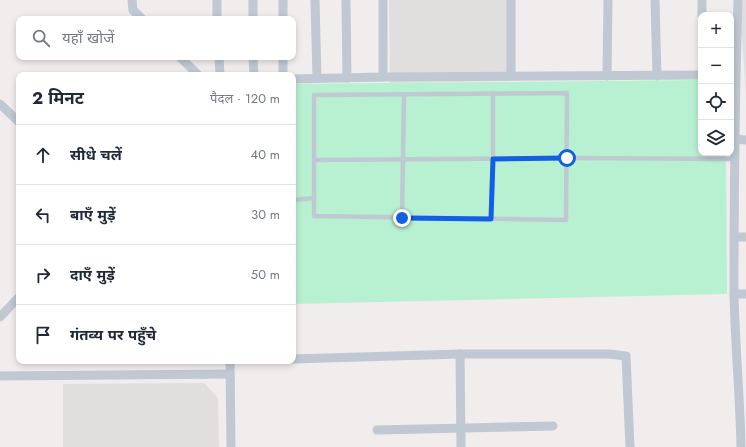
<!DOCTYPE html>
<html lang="hi">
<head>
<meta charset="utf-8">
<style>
  body { margin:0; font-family:Jost,"Noto Sans Devanagari",sans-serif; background:#f2f2f3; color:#1f2937 }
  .controls { position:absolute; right:12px; top:12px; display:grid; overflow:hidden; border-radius:8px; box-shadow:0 2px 6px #0003 }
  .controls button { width:36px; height:36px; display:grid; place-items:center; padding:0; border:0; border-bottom:1px solid #e0e1e3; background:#fff; color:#1f2937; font:20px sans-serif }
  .stop { position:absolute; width:12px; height:12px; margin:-9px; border:3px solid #125fe4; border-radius:50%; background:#fff }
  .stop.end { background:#125fe4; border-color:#fff; box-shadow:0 1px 4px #0008 }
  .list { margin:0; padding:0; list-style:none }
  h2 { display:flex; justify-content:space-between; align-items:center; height:52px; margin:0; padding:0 16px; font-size:17px }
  h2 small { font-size:13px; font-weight:400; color:#747a83 }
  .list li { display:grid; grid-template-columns:26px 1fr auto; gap:12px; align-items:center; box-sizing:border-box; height:60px; padding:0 16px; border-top:1px solid #e0e1e3 }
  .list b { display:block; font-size:15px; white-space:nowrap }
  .list em { font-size:13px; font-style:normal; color:#747a83 }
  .icon { flex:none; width:22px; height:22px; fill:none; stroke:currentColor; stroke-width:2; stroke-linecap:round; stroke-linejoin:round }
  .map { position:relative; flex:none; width:746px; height:447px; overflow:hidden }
  .search { position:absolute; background:#fff; box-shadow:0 2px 6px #0003; left:16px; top:16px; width:280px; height:44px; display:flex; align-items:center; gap:10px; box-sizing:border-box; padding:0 14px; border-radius:8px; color:#747a83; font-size:15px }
  .panel { position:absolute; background:#fff; box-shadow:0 2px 6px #0003; left:16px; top:72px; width:280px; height:292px; border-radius:8px }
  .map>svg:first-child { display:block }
  .education { fill:#e1dede }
  .green { fill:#b8f0d2 }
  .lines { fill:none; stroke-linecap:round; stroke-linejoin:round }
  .service { stroke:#bfc8d3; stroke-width:4.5 }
  .minor { stroke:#bfc8d3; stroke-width:9 }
  .route { stroke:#125fe4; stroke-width:5 }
</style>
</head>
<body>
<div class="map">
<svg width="746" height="447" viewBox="0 0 746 447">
  <rect width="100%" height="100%" fill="#f0edec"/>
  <!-- education -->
  <g class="education">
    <path d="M389 0H507V81L390 83Z"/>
    <path d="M739 0H746V103L745 79Z"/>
    <path d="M204 383 218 398 219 447H63V384Z"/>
  </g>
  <!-- green -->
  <path class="green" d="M701 80V153H726L727 294 293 304V84Z"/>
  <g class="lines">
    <!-- service -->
    <g class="service">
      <path d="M567 93 566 220 314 216V95Z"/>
      <path d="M314 160 567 158 734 159"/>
      <path d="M293 200 314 198"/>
      <path d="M402 218 404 94"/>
      <path d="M491 219 493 159V93"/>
    </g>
    <!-- minor -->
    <g class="minor">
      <path d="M132 0 133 10 142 19"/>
      <path d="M217 0V19"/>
      <path d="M253 0V19"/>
      <path d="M315 0 317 78"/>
      <path d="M346 0 347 78"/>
      <path d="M655 0 657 76"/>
      <path d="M702 0V15"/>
      <path d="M738 0C735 98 734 195 734 293 735 344 740 396 741 447"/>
      <path d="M283 19V0"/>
      <path d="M180 57 198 75"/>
      <path d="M219 57 220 75"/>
      <path d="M253 57 254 75"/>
      <path d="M283 75V57"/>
      <path d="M511 76V0"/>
      <path d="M607 76 608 0"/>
      <path d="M383 77 701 75"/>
      <path d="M293 79 383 77V0"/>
      <path d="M0 104 19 122"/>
      <path d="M734 139 746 140"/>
      <path d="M735 237H746"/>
      <path d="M734 294H746"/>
      <path d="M0 317 19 297"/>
      <path d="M460 354 461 447"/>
      <path d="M293 359 460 354H609L626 356 630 447"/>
      <path d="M231 361H230L231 447"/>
      <path d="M0 376 230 374"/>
      <path d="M377 430 553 426"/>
    </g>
  </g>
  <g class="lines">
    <!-- route -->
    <path class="route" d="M402 218 491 219 493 159 567 158"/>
  </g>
</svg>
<div class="controls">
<button>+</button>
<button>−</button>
<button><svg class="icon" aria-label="locate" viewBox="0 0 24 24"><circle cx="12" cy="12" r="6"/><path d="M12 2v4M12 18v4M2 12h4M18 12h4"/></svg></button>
<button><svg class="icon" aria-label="layers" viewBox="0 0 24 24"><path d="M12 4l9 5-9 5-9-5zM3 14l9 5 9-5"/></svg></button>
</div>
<div class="stop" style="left:567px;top:158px"></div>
<div class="stop end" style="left:402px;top:218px"></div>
<div class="search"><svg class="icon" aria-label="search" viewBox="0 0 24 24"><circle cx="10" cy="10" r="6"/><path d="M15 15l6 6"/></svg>यहाँ खोजें</div>
<section class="panel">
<h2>2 मिनट<small>पैदल · 120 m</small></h2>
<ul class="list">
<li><svg class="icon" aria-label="ahead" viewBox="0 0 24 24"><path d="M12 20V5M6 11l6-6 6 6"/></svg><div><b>सीधे चलें</b></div><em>40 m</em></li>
<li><svg class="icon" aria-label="left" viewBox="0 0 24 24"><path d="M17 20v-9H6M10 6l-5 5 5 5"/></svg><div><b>बाएँ मुड़ें</b></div><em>30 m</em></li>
<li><svg class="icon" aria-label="right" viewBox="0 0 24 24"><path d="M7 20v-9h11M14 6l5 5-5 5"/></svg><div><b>दाएँ मुड़ें</b></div><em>50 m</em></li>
<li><svg class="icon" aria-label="arrive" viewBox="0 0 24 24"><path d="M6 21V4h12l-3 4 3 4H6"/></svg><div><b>गंतव्य पर पहुँचे</b></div></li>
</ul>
</section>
</div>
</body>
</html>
